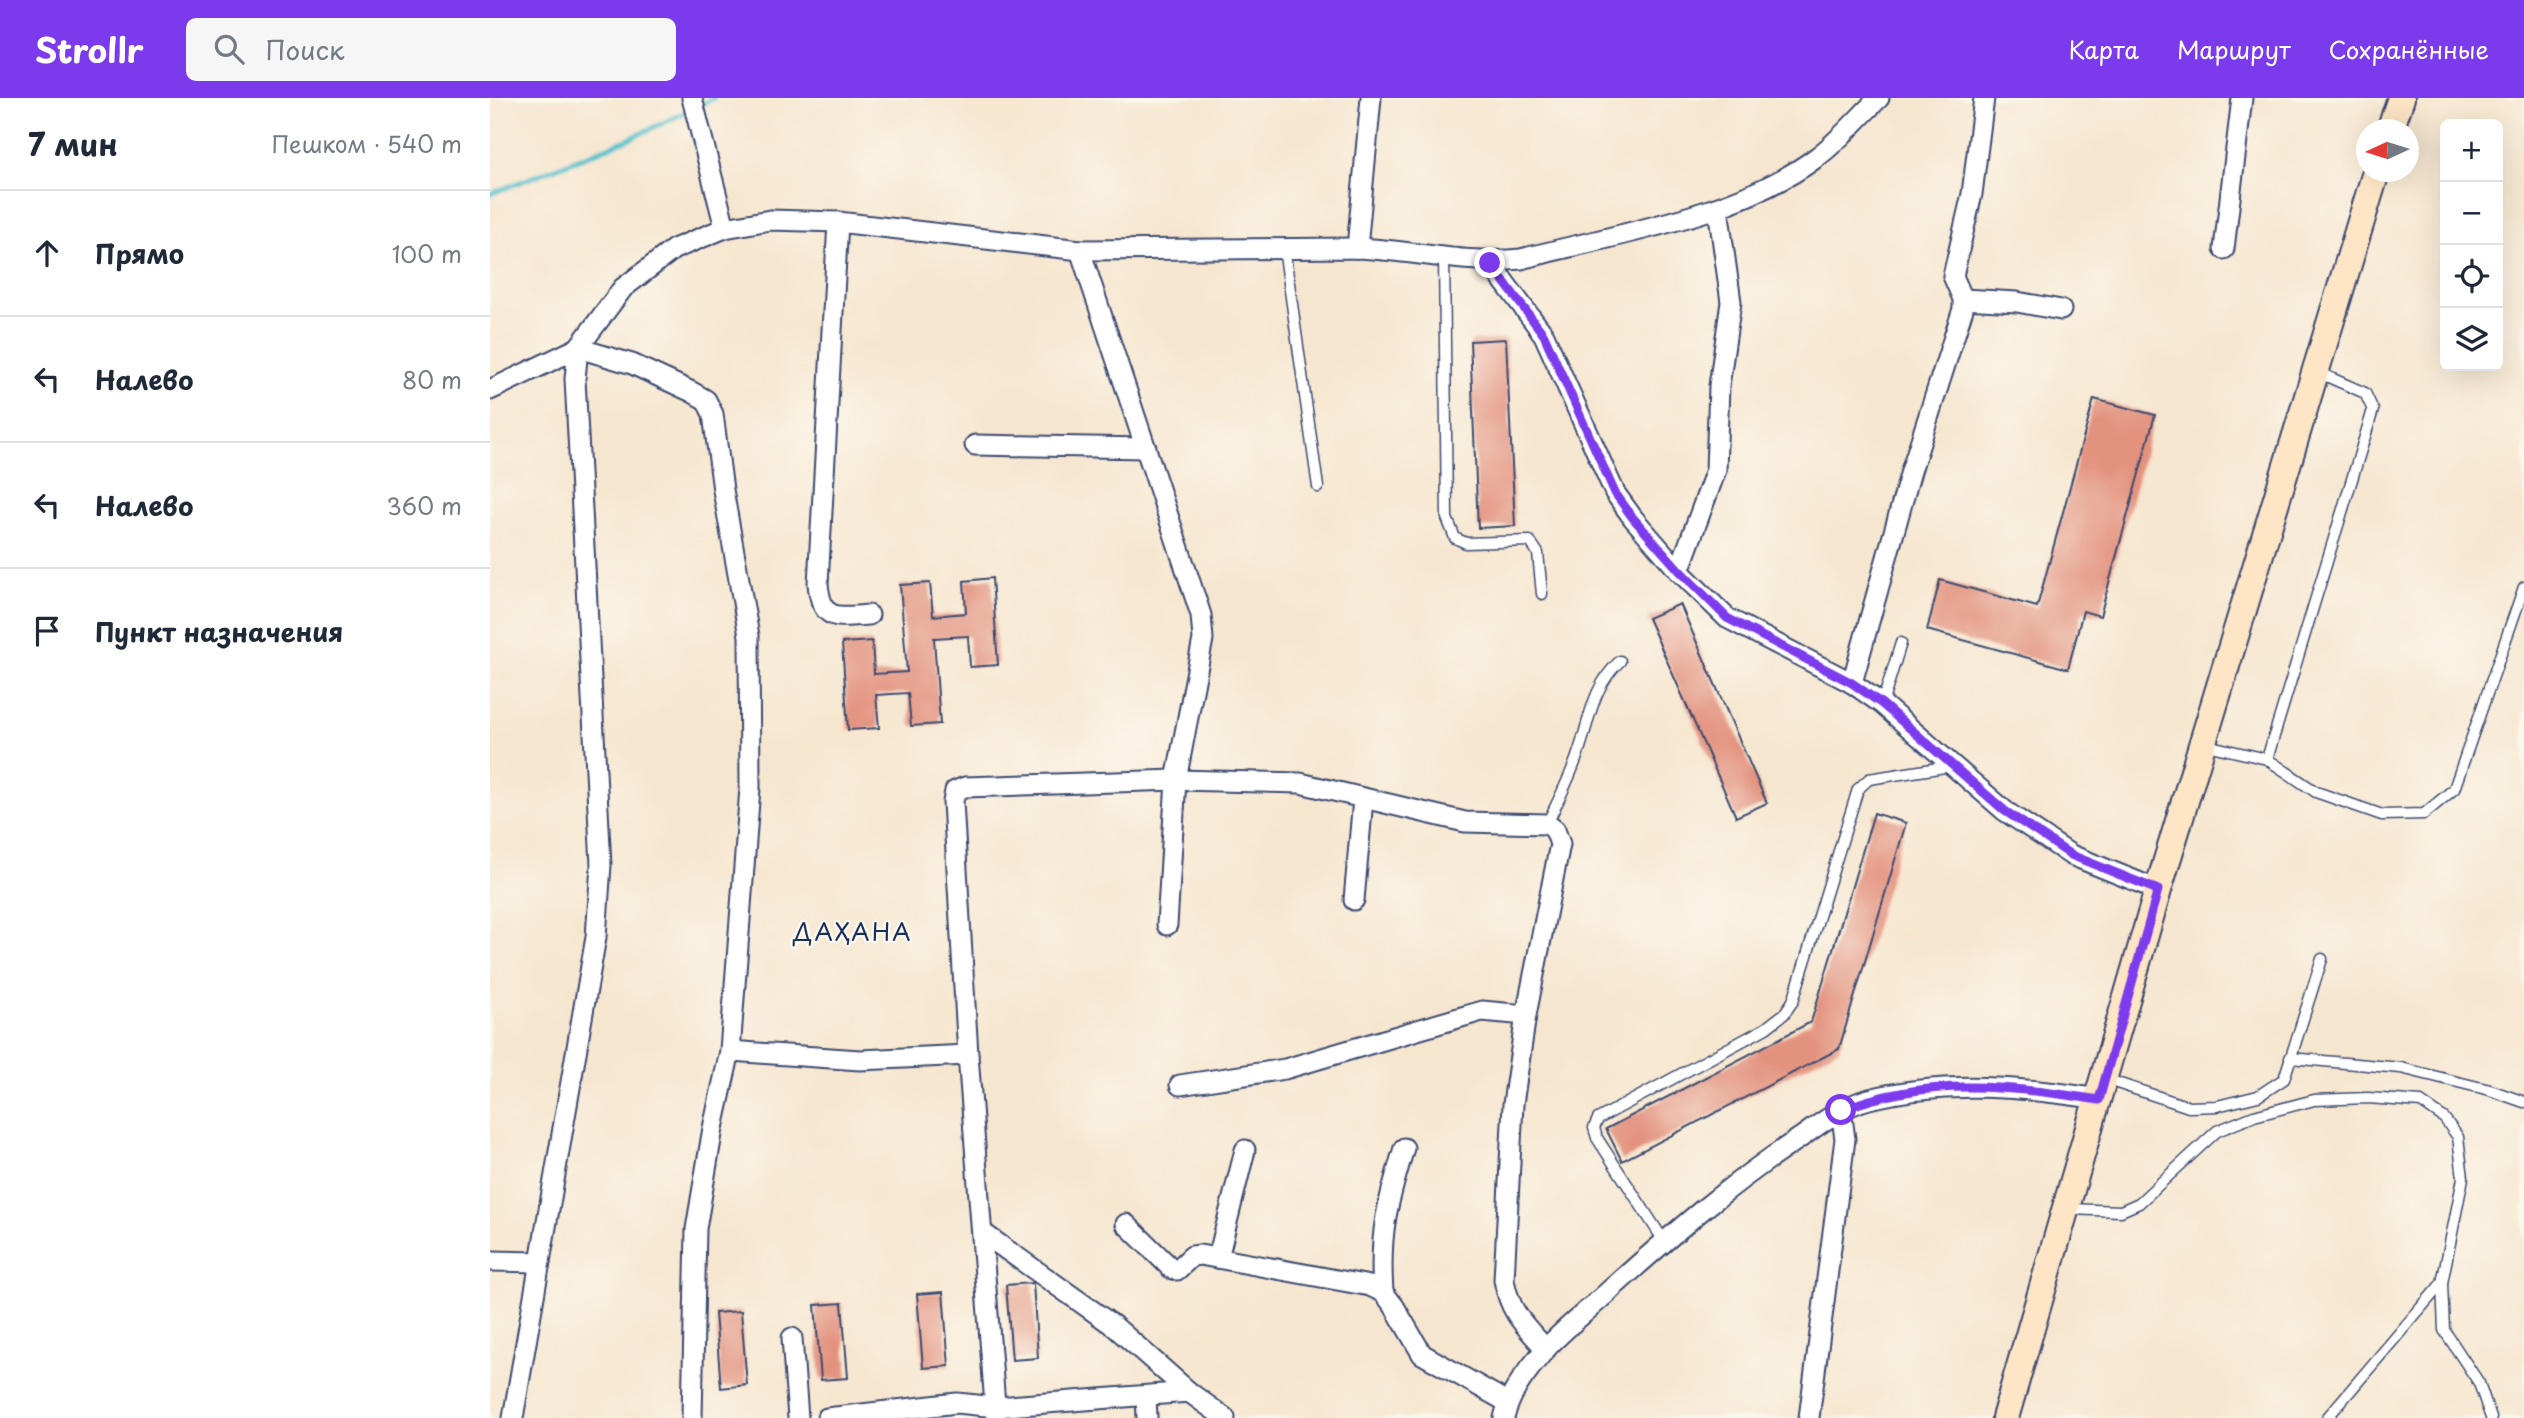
<!DOCTYPE html>
<html lang="ru">
<head>
<meta charset="utf-8">
<style>
  body { margin:0; font-family:"Playpen Sans",sans-serif; background:#f6f6f7; color:#1f2937 }
  .controls { position:absolute; right:21px; top:21px; display:grid; overflow:hidden; border-radius:10px; box-shadow:0 7px 28px #0002 }
  .controls button { width:63px; height:63px; display:grid; place-items:center; padding:0; border:0; border-bottom:2px solid #e0e1e3; background:#fff; color:#1f2937; font:35px sans-serif }
  .compass { position:absolute; left:1866px; top:21px; width:63px; height:63px; border-radius:50%; background:#fff; box-shadow:0 7px 28px #0002; rotate:266deg }
  .stop { position:absolute; width:21px; height:21px; margin:-16px; border:5px solid #7c3aed; border-radius:50%; background:#fff }
  .stop.end { background:#7c3aed; border-color:#fff; box-shadow:0 2px 7px #0008 }
  .list { margin:0; padding:0; list-style:none }
  h2 { display:flex; justify-content:space-between; align-items:center; height:91px; margin:0; padding:0 28px; font-size:30px }
  h2 small { font-size:23px; font-weight:400; color:#747a83 }
  .list li { display:grid; grid-template-columns:46px 1fr auto; gap:21px; align-items:center; box-sizing:border-box; height:126px; padding:0 28px; border-top:2px solid #e0e1e3 }
  .list b { display:block; font-size:26px; white-space:nowrap }
  .list em { font-size:23px; font-style:normal; color:#747a83 }
  .icon { flex:none; width:38px; height:38px; fill:none; stroke:currentColor; stroke-width:2; stroke-linecap:round; stroke-linejoin:round }
  .map { position:relative; flex:none; width:2034px; height:1320px; overflow:hidden }
  header { display:flex; align-items:center; gap:42px; box-sizing:border-box; height:98px; padding:0 35px; background:#7c3aed; color:#fff }
  header strong { font-size:33px }
  nav { display:flex; gap:38px; margin-inline-start:auto; font-size:24px }
  .search { width:490px; height:63px; background:#f6f6f7; display:flex; align-items:center; gap:18px; box-sizing:border-box; padding:0 24px; border-radius:10px; color:#747a83; font-size:26px }
  main { display:flex }
  aside { flex:1; background:#fff }
  .map>svg:first-child { display:block }
  .lines { fill:none; stroke-linecap:round; stroke-linejoin:round }
  .stream { stroke:#53bfcd; stroke-width:5 }
  .building { fill:#e3927e }
  .lane-casing { stroke:#3c4a6f; stroke-width:13 }
  .street-casing { stroke:#3c4a6f; stroke-width:23 }
  .secondary-casing { stroke:#3c4a6f; stroke-width:30 }
  .lane { stroke:#fff; stroke-width:10 }
  .street { stroke:#fff; stroke-width:19 }
  .secondary { stroke:#fee5c5; stroke-width:26 }
  .route { stroke:#7c3aed; stroke-width:9 }
  .labels { text-anchor:middle; dominant-baseline:central; stroke-width:5; stroke-linejoin:round; paint-order:stroke }
  .quarter-label { font-size:24px; letter-spacing:2px; fill:#1b2f5e; stroke:#fbf7ec }
</style>
</head>
<body>
<header>
<strong>Strollr</strong>
<div class="search"><svg class="icon" aria-label="search" viewBox="0 0 24 24"><circle cx="10" cy="10" r="6"/><path d="M15 15l6 6"/></svg>Поиск</div>
<nav><a>Карта</a><a>Маршрут</a><a>Сохранённые</a></nav>
</header>
<main>
<aside>
<h2>7 мин<small>Пешком · 540 m</small></h2>
<ul class="list">
<li><svg class="icon" aria-label="ahead" viewBox="0 0 24 24"><path d="M12 20V5M6 11l6-6 6 6"/></svg><div><b>Прямо</b></div><em>100 m</em></li>
<li><svg class="icon" aria-label="left" viewBox="0 0 24 24"><path d="M17 20v-9H6M10 6l-5 5 5 5"/></svg><div><b>Налево</b></div><em>80 m</em></li>
<li><svg class="icon" aria-label="left" viewBox="0 0 24 24"><path d="M17 20v-9H6M10 6l-5 5 5 5"/></svg><div><b>Налево</b></div><em>360 m</em></li>
<li><svg class="icon" aria-label="arrive" viewBox="0 0 24 24"><path d="M6 21V4h12l-3 4 3 4H6"/></svg><div><b>Пункт назначения</b></div></li>
</ul>
</aside>
<div class="map">
<svg width="2034" height="1320" viewBox="0 0 2034 1320">
  <rect width="100%" height="100%" fill="#fbf7ec"/>
  <filter id="ink" filterUnits="userSpaceOnUse"><feTurbulence type="fractalNoise" baseFrequency=".0143" numOctaves="2"/><feDisplacementMap in="SourceGraphic" scale="14" xChannelSelector="R" yChannelSelector="G"/><feConvolveMatrix kernelMatrix="1 2 1 2 8 2 1 2 1" color-interpolation-filters="sRGB"/></filter>
  <filter id="wash" filterUnits="userSpaceOnUse"><feTurbulence type="fractalNoise" baseFrequency=".00686" numOctaves="4" result="noise"/><feDisplacementMap in="SourceGraphic" scale="28" xChannelSelector="R" yChannelSelector="G"/><feGaussianBlur stdDeviation="1.57" result="paint"/><feColorMatrix in="noise" values="0 0 0 0 0 0 0 0 0 0 0 0 0 0 0 0 0 1.4 0 .05"/><feComposite in="paint" operator="in"/></filter>
  <g filter="url(#wash)">
    <rect width="100%" height="100%" fill="#f6e6cf"/>
    <g class="lines">
      <!-- stream -->
      <g class="stream">
        <path d="M209 7 224 0"/>
        <path d="M0 96 141 40 200 12"/>
      </g>
    </g>
    <g id="blocks">
      <!-- building -->
      <g class="building">
        <path d="M1016 241 1025 428 988 430 980 243Z"/>
        <path d="M1604 301 1665 317 1610 518 1593 513 1578 571 1437 532 1450 482 1547 509Z"/>
        <path d="M502 480 508 567 480 569 478 538 444 540 450 626 421 628 418 595 386 597 389 630 358 632 352 545 382 543 384 576 417 574 410 487 440 485 443 518 476 515 474 483Z"/>
        <path d="M1190 506 1277 705 1246 719 1158 520Z"/>
        <path d="M1384 715 1416 725 1349 951 1132 1063 1116 1031 1321 924Z"/>
        <path d="M543 1185 548 1260 522 1262 516 1187Z"/>
        <path d="M453 1194 459 1268 433 1270 427 1196Z"/>
        <path d="M352 1205 358 1280 331 1282 325 1207Z"/>
        <path d="M251 1213 257 1287 231 1290 225 1215Z"/>
      </g>
    </g>
  </g>
  <g filter="url(#ink)">
    <use href="#blocks" fill-opacity="0" stroke="#3c4a6f" stroke-width="2"/>
    <g class="lines">
      <defs>
        <g id="lane">
          <path d="M794 150 828 389"/>
          <path d="M954 158 957 420 965 440 976 445 1040 443 1048 455 1052 496"/>
          <path d="M1392 606 1411 545"/>
          <path d="M1712 646 1777 661 1826 694 1892 717 1934 716 1964 691 2034 489"/>
          <path d="M1777 661 1883 312 1875 295 1827 274"/>
          <path d="M1057 726C1068 703 1080 680 1088 656 1100 621 1102 589 1130 563"/>
          <path d="M1800 960 1911 970 2000 992 2034 1004"/>
          <path d="M1615 981 1699 1009 1727 1008 1768 998 1794 981 1832 861"/>
          <path d="M1578 1111 1631 1113 1649 1105 1727 1033 1764 1018 1824 1002 1878 1000 1931 1004 1954 1020 1968 1039 1973 1080 1952 1185 1954 1232 1989 1285 2001 1320"/>
          <path d="M1174 1143 1107 1040 1104 1030 1108 1021 1276 930 1294 916 1303 903 1368 691 1379 681 1461 668"/>
          <path d="M1837 1320 1952 1185"/>
        </g>
        <g id="street">
          <path d="M202 0 235 130"/>
          <path d="M348 124 328 486C332 524 346 519 379 517"/>
          <path d="M867 150 881 0"/>
          <path d="M1734 151 1752 0"/>
          <path d="M590 152 711 517 713 541 686 682 677 827"/>
          <path d="M1000 165 1054 237 1125 395 1143 420 1189 473 1237 520 1362 585 1392 606 1515 713 1581 757 1668 792"/>
          <path d="M1473 201 1527 204 1571 212"/>
          <path d="M0 292 88 250 142 266 202 294 216 302 223 316 233 392 259 538 260 690 240 953 370 962 478 957"/>
          <path d="M485 347 656 350"/>
          <path d="M1189 473 1226 372 1229 288 1241 204 1228 110"/>
          <path d="M1362 585 1421 373 1473 211V201L1463 178 1482 96 1494 0"/>
          <path d="M864 802 873 701"/>
          <path d="M690 987 795 971 992 913 1036 917"/>
          <path d="M636 1126 682 1171 687 1172 702 1158 710 1157 880 1188 893 1194 904 1208 932 1256 1017 1304"/>
          <path d="M493 1135 624 1228 699 1294"/>
          <path d="M728 1160 755 1052"/>
          <path d="M0 1163 50 1164"/>
          <path d="M893 1194C889 1134 897 1107 914 1050"/>
          <path d="M302 1240 308 1320"/>
          <path d="M656 1298 657 1320"/>
          <path d="M23 1320 106 839 111 767 85 281 88 250 133 190 184 151 235 130 280 122 348 124 590 152 867 150C922 152 976 167 1031 161 1123 137 1251 117 1327 59 1350 42 1369 19 1389 0"/>
          <path d="M202 1320 206 1131 223 1030 240 953"/>
          <path d="M337 1320 467 1305 506 1309 699 1294 735 1320"/>
          <path d="M506 1320 478 957 463 704 465 693 475 689 686 682 810 685 975 724 1057 726 1065 732 1070 746 1036 917 1023 1006 1014 1182C1020 1215 1034 1227 1056 1251"/>
          <path d="M1014 1320C1020 1294 1037 1273 1054 1253 1073 1231 1099 1212 1120 1192 1181 1137 1241 1085 1310 1040 1331 1025 1353 1008 1379 1001 1456 982 1532 989 1609 1001"/>
          <path d="M1319 1320 1355 1041 1351 1012"/>
        </g>
        <g id="secondary">
          <path d="M1900 32 1911 0"/>
          <path d="M1515 1320 1668 792 1886 74"/>
        </g>
      </defs>
      <!-- lane casing -->
      <use href="#lane" class="lane-casing"/>
      <!-- street casing -->
      <use href="#street" class="street-casing"/>
      <!-- secondary casing -->
      <use href="#secondary" class="secondary-casing"/>
      <!-- lane -->
      <use href="#lane" class="lane"/>
      <!-- street -->
      <use href="#street" class="street"/>
      <!-- secondary -->
      <use href="#secondary" class="secondary"/>
    </g>
  </g>
  <g class="lines" filter="url(#ink)">
    <!-- route -->
    <path class="route" d="M1000 165 1054 237 1125 395 1143 420 1189 472 1237 520 1362 585 1392 606 1515 713 1581 757 1668 792 1609 1002C1523 988 1435 978 1351 1012"/>
  </g>
  <g class="labels">
    <!-- quarter labels -->
    <g class="quarter-label">
      <text x="363" y="833">ДАҲАНА</text>
    </g>
  </g>
</svg>
<div class="controls">
<button>+</button>
<button>−</button>
<button><svg class="icon" aria-label="locate" viewBox="0 0 24 24"><circle cx="12" cy="12" r="6"/><path d="M12 2v4M12 18v4M2 12h4M18 12h4"/></svg></button>
<button><svg class="icon" aria-label="layers" viewBox="0 0 24 24"><path d="M12 4l9 5-9 5-9-5zM3 14l9 5 9-5"/></svg></button>
</div>
<svg class="compass" viewBox="-18 -18 36 36"><path d="M0-13l5 13h-10z" fill="#e53935"/><path d="M0 13l5-13h-10z" fill="#747a83"/></svg>
<div class="stop" style="left:1351px;top:1012px"></div>
<div class="stop end" style="left:1000px;top:165px"></div>
</div>
</main>
</body>
</html>
